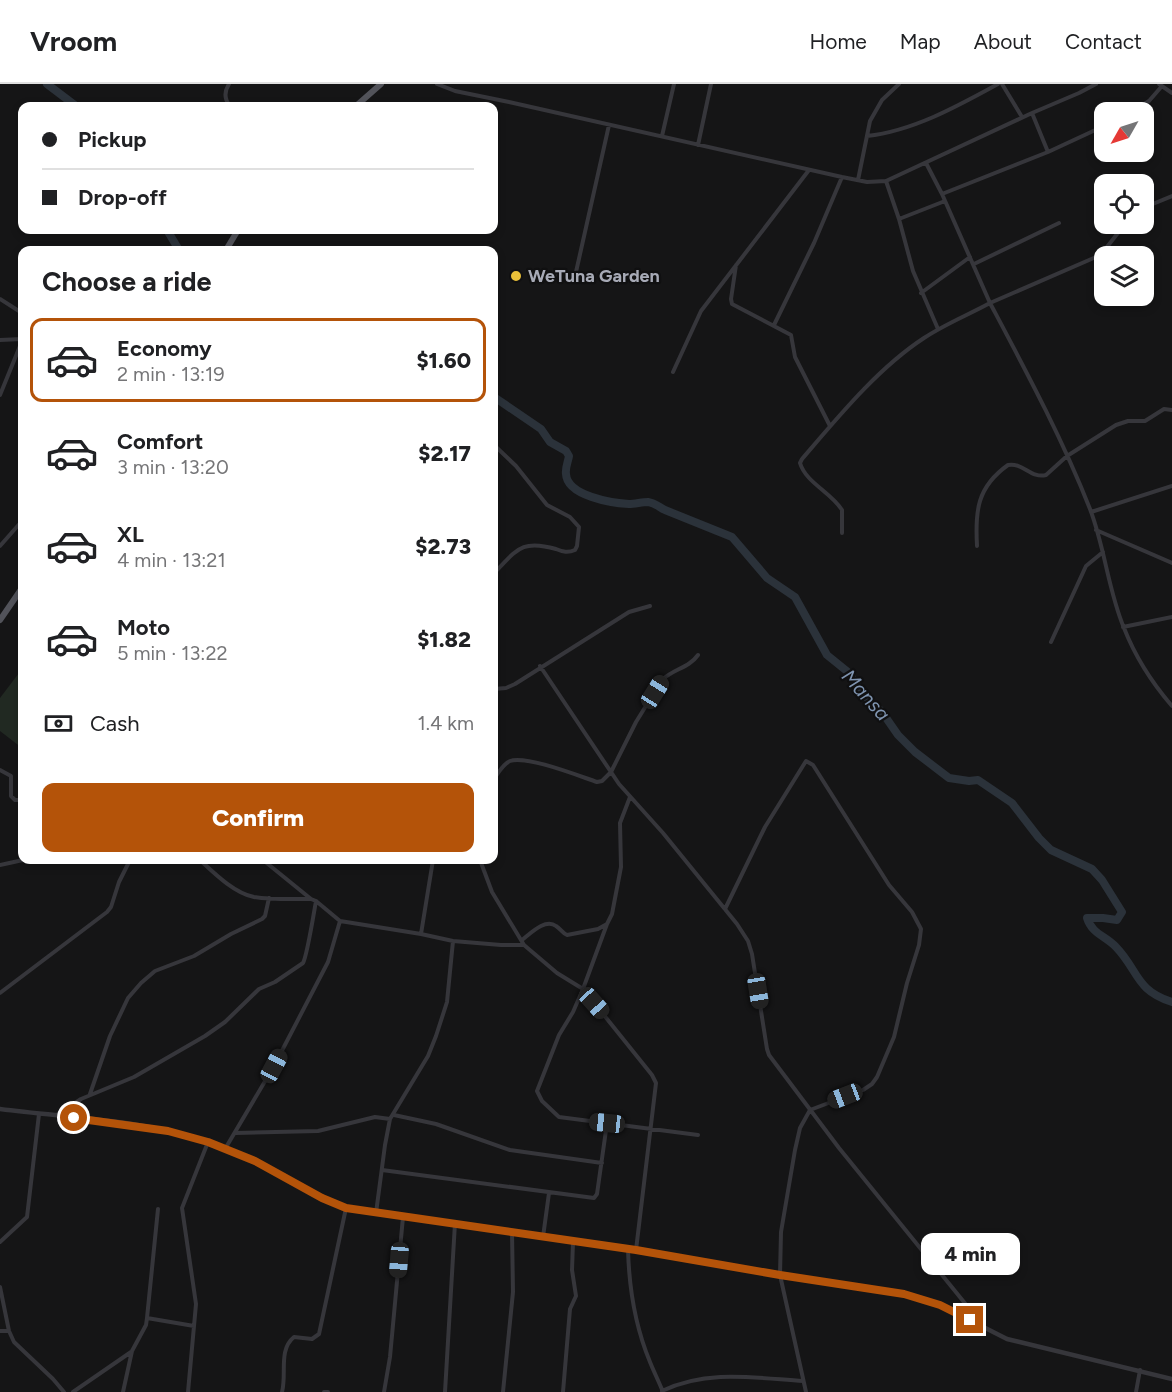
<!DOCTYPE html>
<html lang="en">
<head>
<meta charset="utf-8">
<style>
  body { margin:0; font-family:Figtree,sans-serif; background:#f6f6f6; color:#202124; height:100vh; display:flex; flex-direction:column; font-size:22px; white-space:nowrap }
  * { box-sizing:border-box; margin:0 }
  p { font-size:20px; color:#757577 }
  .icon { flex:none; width:33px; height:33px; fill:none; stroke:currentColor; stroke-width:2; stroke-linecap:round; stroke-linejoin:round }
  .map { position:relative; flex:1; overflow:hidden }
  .side { position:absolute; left:18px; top:162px; width:480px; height:618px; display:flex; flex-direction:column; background:#fff; border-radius:12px; box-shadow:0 3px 9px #0003 }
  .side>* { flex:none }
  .guide { position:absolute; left:18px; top:18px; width:480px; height:132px; border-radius:12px; box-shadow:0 3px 9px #0003; display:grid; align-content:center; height:132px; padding:0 24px; background:#fff }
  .needle { width:39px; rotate:231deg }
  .buttons { position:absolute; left:1094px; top:18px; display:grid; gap:12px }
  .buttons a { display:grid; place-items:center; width:60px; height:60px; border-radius:12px; background:#fff; box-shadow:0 3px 9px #0003; font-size:30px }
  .end { position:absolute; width:27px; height:27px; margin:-14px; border:8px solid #b45309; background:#fff; box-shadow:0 0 0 3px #fff }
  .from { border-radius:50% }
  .bubble { position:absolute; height:42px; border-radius:12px; background:#fff; box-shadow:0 3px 9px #0003; font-size:20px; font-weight:800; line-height:42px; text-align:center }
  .car { position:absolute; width:18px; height:36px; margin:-18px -9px; border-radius:8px; box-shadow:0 0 4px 2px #0007; background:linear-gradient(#222 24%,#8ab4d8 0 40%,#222 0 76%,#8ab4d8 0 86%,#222 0) }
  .guide b { display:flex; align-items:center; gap:21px; height:57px; font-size:22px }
  .guide b+b { border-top:2px solid #e0e0e0 }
  .guide i { width:15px; height:15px; background:#202124 }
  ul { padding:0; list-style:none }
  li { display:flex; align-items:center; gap:18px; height:84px; margin:0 12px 9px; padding:0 12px; border:3px solid transparent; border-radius:12px }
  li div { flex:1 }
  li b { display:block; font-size:22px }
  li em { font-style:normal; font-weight:800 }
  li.on { border-color:#b45309 }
  li>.icon { width:54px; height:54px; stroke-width:1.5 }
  h2 { padding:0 24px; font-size:27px; line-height:72px }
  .pay { display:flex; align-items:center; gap:15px; height:66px; padding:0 24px; font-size:22px }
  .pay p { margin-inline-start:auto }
  .cta { display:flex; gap:12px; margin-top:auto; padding:12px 24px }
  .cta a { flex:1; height:69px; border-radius:12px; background:#b45309; color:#fff; font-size:24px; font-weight:800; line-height:69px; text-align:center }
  header { display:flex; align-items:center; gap:36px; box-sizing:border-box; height:84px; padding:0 30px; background:#fff; border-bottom:2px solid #e0e0e0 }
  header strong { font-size:28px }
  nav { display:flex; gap:33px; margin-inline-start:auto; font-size:21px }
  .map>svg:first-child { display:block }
  .green { fill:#212922 }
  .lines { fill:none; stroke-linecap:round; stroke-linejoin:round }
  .river { stroke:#2b323a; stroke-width:8 }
  .minor { stroke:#36363b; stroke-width:4 }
  .tertiary { stroke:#36363b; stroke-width:4.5 }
  .primary { stroke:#52535a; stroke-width:6 }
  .route { stroke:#b45309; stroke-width:8 }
  .poi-dot { fill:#eac039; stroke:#101011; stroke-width:2 }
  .labels { text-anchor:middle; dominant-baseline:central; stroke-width:4.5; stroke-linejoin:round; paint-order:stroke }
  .poi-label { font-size:18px; font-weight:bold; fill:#a7aab6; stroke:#101011; text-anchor:start }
  .water-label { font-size:20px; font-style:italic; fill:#7f94b0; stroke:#101011 }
</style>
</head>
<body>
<header>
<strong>Vroom</strong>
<nav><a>Home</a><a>Map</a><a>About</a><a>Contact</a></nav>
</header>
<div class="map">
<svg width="1172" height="1308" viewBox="0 0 1172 1308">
  <rect width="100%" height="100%" fill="#151516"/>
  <path class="green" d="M 22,585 L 22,664 L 0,647 L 0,614 Z"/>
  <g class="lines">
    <path class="river" d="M 47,0 L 76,22
      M 167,146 L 179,166
      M 494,313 L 541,345 L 550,358 L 566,367 L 569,372 C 568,378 565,384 566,390 C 567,412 612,419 629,420 C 635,420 642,418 648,418 C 655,419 659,423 665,426 L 732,453 L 767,494 L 795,513 L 827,571 L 848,588 L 863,610 L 882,628 L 898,651 L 915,668 L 949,694 L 969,697 L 978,696 L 1012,719 L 1039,754 L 1051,766 L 1092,785 L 1102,796 L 1122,828 L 1117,836 L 1103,834 L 1087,834 C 1092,850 1106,852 1116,863 C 1139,887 1135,906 1172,918"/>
    <path class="minor" d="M 229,0 C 224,8 224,15 230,22
      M 437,0 L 455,7 L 509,18 L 842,93 L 867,98 L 886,97 L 1032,29 L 1079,9 L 1096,0
      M 1002,0 L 1022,33
      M 1159,0 L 1172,9
      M 1132,28 L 1149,17 L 1162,2
      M 1032,29 L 1048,68
      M 662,52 L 674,0
      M 867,52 C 913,47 958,22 998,0
      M 698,61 L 711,0
      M 926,79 L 942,110 L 990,219 L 1096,173 L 1103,168 L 1125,140
      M 858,96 L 870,37 L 882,16 L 899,0
      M 886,97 L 899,135 L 913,187 L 938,245
      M 942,110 L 1048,68 L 1104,42
      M 1143,124 L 1172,112
      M 899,135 L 945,117
      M 974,180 L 1059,139
      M 736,181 L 731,215 L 732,220 L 791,251 L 795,273 L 830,342
      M 548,189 L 571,193 L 576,188 L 609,41
      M 921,209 L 970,173
      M 0,215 L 22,229
      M 774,241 L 814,159 L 842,93
      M 0,256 L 22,255
      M 673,288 L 701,227 L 809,86
      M 0,311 L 22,257
      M 494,361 L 516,382 L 547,421 L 570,433 L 579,443 L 577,462 L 575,466 C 568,469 563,468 556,465 C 521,455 517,466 494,489
      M 1091,428 L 1172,402
      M 1096,446 L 1172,479
      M 842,449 L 842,426 C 831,408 806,399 800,379 L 802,375 C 838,333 878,284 924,254 C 945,240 968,231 990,219 C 1026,287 1062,354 1090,425 C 1105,464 1108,506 1124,544 C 1135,572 1153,600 1172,622
      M 0,462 L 22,437
      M 977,462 C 975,427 977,403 1008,381 C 1023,378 1031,395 1046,391 L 1067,372 L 1116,341 L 1128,337 L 1145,337 L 1164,325 L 1172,326
      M 1123,543 L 1172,533
      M 1051,558 L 1086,482 L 1103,468
      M 540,582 L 619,700 L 663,749 L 737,840 L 748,857 L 752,870 L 767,965 L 769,971 L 839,1064 L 985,1244
      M 494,605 L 506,604 L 515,600 L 629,528 L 650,522
      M 0,686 L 11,692 L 11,712 L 15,716 L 22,716
      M 494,695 C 498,689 503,680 510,677 C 526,671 579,692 597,698 L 602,697 L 611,688 L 636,638 L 662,596 C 673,585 689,584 698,571
      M 200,776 C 214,789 234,809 254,813 C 272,816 293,815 311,815 L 316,817 L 340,837 L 421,850 L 453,857 L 501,861 L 524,861
      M 263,776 L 311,815
      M 480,776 L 492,808 L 524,861 L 557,889 L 583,905 L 652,991 L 656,999 L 636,1166
      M 0,781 L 23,776
      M 725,825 L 765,743 L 806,677 L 813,681 L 889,801 L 912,828 L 921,845 L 919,861 L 907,899 L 894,953 L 877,993 L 872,1000 L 863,1006 L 810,1026 L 800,1044 L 795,1066 L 781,1148 L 780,1191 L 806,1308
      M 607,840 L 583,905 L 573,928 L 559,951 L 537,1007 L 542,1017 L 559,1033 L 698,1051
      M 421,850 L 433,776
      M 522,856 C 530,850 545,834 556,842 C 561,845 562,849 567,851 L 598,845 L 607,840 L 612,830 L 621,783 L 620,739 L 630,713
      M 0,909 L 107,828 L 111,823 L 119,798 L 130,776
      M 90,1010 L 110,952 L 128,914 L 141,899 L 155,887 L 194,872 L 231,850 L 262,835 L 265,832 L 269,814
      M 57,1031 L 81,1015 L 134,993 L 205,952 L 225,938 L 259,905 L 275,898 L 303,879 C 307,872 314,828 316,817
      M 394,1031 L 436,1040 L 510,1066 L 602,1079
      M 235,1049 L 318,1047 L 375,1033 L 390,1035
      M 225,1065 L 274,982 L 328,878 L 340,837
      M 382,1086 L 594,1114 L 597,1110 L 607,1039
      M 376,1129 L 385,1061 L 390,1035 L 428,972 L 436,952 L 447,918 L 453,857
      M 543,1153 L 549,1109
      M 0,1158 L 27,1133 L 39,1030
      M 628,1165 C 629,1204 635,1242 650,1278 C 654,1288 659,1298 663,1308
      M 0,1203 L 9,1247 L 14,1258 L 53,1295 L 64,1308
      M 147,1234 L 158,1125
      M 0,1247 L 9,1247
      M 662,1307 C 707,1285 756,1294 803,1297
      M 73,1308 L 131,1268
      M 123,1308 L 132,1267 L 146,1241 L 147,1234 L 194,1242
      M 188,1308 L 196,1220 L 182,1124 L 208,1058
      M 282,1308 C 287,1290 278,1266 294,1253 L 312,1255 L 319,1250 L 346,1124
      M 324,1308 L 328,1308
      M 384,1308 L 390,1273 L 403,1133
      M 445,1308 L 455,1139
      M 503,1308 L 513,1208 L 512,1148
      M 563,1308 L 570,1225 L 576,1212 L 572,1186 L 573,1158
      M 1136,1308 L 1140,1286"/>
    <path class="tertiary" d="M 0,1025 C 68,1034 139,1035 205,1057 C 255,1073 297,1105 346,1124 L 636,1166 L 780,1191 L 904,1210 L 940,1221 L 1007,1255 L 1172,1295"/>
    <path class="primary" d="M 356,22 L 381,0
      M 226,166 L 238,146
      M 0,536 L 22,504"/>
  </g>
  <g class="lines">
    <path class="route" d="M 74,1034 L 168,1047 L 208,1058 L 255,1077 L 322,1114 L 346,1124 L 636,1166 L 780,1191 L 904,1210 L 940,1221 L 970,1236"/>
  </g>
  <circle class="poi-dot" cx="516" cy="192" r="6"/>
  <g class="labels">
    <g class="poi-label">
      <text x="528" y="192">WeTuna Garden</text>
    </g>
    <g class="water-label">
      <text transform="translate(866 611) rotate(48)">Mansa</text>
    </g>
  </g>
</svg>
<div class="buttons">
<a><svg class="needle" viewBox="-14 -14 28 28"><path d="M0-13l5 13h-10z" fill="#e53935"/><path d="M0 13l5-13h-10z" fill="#757577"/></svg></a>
<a><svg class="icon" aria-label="locate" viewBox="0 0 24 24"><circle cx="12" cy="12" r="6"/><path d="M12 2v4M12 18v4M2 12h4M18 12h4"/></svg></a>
<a><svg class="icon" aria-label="layers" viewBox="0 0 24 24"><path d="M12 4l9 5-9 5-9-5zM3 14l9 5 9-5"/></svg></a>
</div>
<i class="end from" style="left:74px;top:1034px"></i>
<i class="end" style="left:970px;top:1236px"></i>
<div class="bubble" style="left:921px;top:1149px;width:99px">4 min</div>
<i class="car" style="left:655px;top:608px;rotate:32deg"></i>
<i class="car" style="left:758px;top:907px;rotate:171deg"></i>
<i class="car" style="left:594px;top:919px;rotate:138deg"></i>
<i class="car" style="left:274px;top:982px;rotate:28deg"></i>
<i class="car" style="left:845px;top:1012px;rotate:249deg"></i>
<i class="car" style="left:607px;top:1039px;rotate:276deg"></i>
<i class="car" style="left:399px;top:1176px;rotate:185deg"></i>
<div class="guide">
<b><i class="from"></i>Pickup</b>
<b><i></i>Drop-off</b>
</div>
<section class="side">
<h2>Choose a ride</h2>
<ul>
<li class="on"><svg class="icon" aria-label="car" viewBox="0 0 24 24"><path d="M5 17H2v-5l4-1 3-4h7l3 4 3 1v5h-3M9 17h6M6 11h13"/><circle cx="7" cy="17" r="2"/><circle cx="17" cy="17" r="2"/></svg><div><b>Economy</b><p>2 min · 13:19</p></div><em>$1.60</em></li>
<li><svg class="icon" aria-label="car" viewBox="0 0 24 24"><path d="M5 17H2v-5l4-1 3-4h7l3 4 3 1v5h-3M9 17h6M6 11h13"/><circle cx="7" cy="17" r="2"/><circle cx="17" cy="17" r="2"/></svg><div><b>Comfort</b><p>3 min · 13:20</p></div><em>$2.17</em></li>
<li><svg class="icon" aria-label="car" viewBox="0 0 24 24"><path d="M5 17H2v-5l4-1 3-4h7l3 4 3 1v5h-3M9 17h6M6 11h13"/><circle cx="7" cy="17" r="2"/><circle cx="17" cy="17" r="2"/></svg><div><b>XL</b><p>4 min · 13:21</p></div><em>$2.73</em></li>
<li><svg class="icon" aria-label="car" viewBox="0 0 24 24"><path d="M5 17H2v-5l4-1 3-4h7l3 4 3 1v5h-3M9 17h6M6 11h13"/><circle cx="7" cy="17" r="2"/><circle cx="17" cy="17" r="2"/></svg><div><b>Moto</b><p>5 min · 13:22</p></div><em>$1.82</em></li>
</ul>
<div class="pay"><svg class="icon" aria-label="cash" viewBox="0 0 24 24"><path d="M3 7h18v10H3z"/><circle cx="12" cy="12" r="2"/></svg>Cash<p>1.4 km</p></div>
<div class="cta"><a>Confirm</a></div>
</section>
</div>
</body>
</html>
